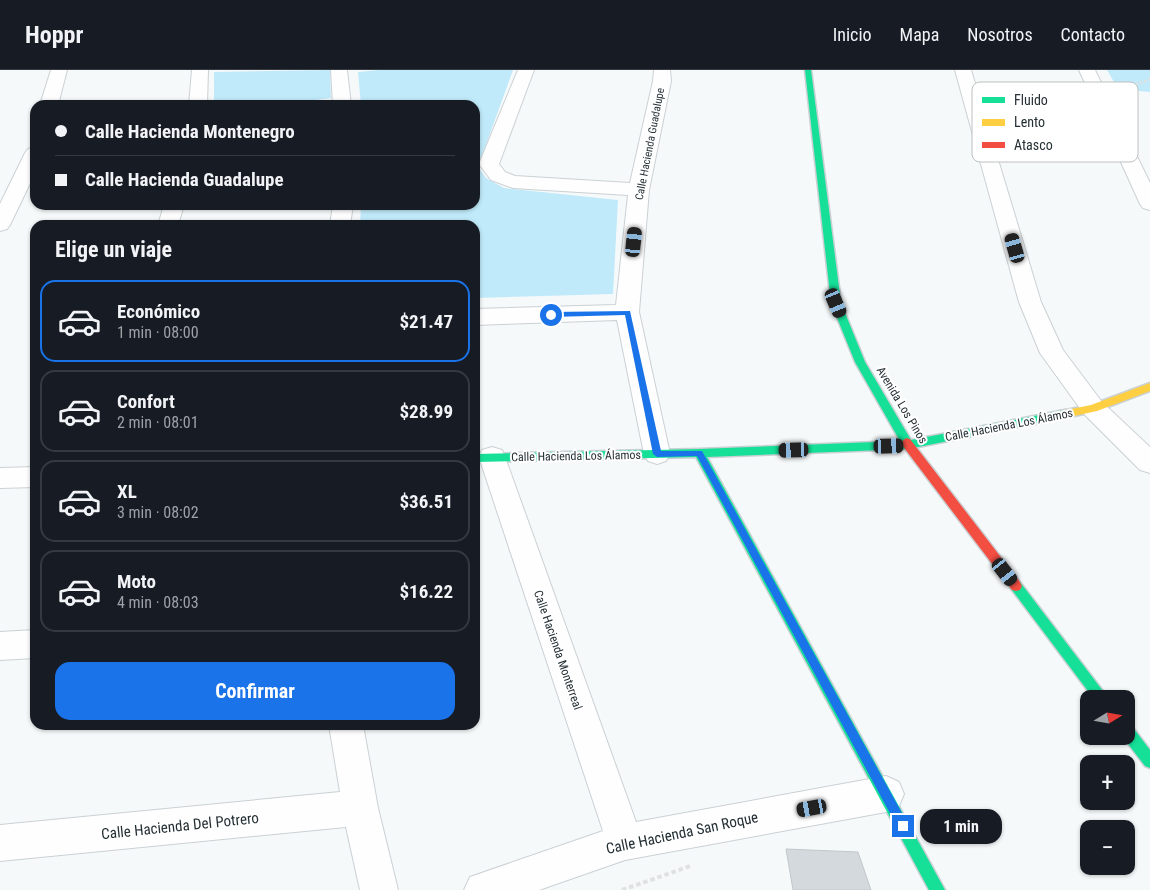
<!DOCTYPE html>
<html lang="es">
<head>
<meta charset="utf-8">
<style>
  body { margin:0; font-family:"Roboto Condensed",sans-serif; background:#20242c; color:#f1f3f6; height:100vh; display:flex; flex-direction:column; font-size:19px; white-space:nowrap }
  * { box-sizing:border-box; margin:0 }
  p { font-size:16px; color:#9ea1a6 }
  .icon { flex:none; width:28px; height:28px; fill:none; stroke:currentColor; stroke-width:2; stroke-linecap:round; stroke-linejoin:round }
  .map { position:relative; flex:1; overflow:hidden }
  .panel { position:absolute; left:30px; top:150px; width:450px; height:510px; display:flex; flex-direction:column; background:#171b24; border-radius:15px; box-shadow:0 1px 4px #0004 }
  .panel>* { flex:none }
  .banner { position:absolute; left:30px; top:30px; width:450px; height:110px; border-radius:15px; box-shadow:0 1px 4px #0004; display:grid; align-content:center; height:110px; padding:0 25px; background:#171b24 }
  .needle { width:32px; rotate:79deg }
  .buttons { position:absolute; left:1080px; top:620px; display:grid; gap:10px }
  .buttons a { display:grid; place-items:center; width:55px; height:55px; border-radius:10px; background:#171b24; box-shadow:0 1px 4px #0004; font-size:25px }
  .end { position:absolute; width:22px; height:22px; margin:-11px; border:6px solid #1a73e8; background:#fff; box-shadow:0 0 0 2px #fff }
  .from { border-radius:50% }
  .bubble { position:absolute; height:35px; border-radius:15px; background:#171b24; box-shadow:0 1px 4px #0004; font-size:16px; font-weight:700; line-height:35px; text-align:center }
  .car { position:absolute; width:15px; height:30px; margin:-15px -8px; border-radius:6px; box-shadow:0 0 4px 1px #0007; background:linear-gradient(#222 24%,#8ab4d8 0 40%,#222 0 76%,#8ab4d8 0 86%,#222 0) }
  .banner b { display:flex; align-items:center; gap:18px; height:48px; font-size:19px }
  .banner b+b { border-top:1px solid #363941 }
  .banner i { width:12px; height:12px; background:#f1f3f6 }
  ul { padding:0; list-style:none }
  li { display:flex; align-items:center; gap:15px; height:82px; margin:0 10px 8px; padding:0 15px; border:2px solid #363941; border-radius:15px }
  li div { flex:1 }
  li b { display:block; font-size:19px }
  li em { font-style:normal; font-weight:700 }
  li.current { border-color:#1a73e8 }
  li>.icon { width:45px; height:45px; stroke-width:1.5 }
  h2 { padding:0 25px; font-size:22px; line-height:60px }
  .action { display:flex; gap:10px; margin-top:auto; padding:10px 25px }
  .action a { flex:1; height:58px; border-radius:15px; background:#1a73e8; color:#fff; font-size:20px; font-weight:700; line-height:58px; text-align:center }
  header { display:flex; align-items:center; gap:30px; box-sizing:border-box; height:70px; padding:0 25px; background:#171b24; border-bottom:1px solid #363941 }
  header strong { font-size:24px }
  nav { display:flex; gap:28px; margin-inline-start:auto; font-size:18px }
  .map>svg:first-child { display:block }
  .green { fill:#c0eafa }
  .building { fill:#d3d9dc; stroke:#c1c8cb }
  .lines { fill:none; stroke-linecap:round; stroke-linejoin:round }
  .street-casing { stroke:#cad1d4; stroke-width:2 }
  .fast-casing { stroke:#cad1d4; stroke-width:3 }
  .slow-casing { stroke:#cad1d4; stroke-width:3 }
  .jam-casing { stroke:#cad1d4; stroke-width:3 }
  .path-far1 { stroke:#e0e1e2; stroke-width:2.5; stroke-dasharray:2.5 2; stroke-linecap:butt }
  .path { stroke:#e0e1e2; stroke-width:4; stroke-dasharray:4.5 3; stroke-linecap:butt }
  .street { fill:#fefefe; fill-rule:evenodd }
  .fast { fill:#16e098; fill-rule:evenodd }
  .slow { fill:#ffcf43; fill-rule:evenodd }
  .jam { fill:#f24e42; fill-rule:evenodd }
  .route { fill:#1a73e8 }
  .labels { text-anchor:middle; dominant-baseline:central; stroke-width:4; stroke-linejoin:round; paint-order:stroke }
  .far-street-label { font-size:11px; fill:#242f33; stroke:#fff }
  .street-label { font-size:12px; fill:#242f33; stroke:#fff }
  .near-street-label { font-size:15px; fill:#242f33; stroke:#fff }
  .key { fill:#fff; stroke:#bdc1c2; stroke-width:1 }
  .key-label { font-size:14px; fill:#242f33 }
</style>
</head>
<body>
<header>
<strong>Hoppr</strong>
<nav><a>Inicio</a><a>Mapa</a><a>Nosotros</a><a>Contacto</a></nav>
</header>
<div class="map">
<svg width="1150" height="820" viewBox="0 0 1150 820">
  <rect width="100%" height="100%" fill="#f6f9fa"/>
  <path class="green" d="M 330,0 L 331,28 L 276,35 L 214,35 L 214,2 Z
    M 379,0 L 513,0 L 478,97 L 486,108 L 504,118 L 618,130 L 613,224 L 475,228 L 475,155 L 360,155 L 361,135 L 475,135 L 475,35 L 361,35 L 358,2 Z
    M 1107,0 L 1150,0 L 1150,22 L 1118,19 Z"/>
  <path class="building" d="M 786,779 L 858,782 L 871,820 L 793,820 Z"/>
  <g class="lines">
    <g class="street-casing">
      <path id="street" d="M 51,0 L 67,0 L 58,35 L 40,35 Z
        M 192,0 L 208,0 L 207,35 L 189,35 Z
        M 331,0 L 347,0 L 351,35 L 333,35 Z
        M 518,0 L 534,0 L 499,94 L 505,102 L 515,106 L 630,113 L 653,11 L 654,0 L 670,0 L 671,11 L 649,120 L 639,242 L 670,384 L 666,391 L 657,394 L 648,391 L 644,384 L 617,250 L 475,255 L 475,239 L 616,235 L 628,125 L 513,118 L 491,110 L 479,94 Z
        M 955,0 L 971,0 L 1041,232 L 1063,280 L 1102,332 L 1150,377 L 1150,403 L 1140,400 L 1084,344 L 1040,283 L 1019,232 Z
        M 1079,0 L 1095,0 L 1150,113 L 1150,140 L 1143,138 L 1140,134 Z
        M 35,77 L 35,103 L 10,155 L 7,159 L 0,161 L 0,134 L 25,83 L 28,79 Z
        M 164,135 L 184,135 L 178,155 L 158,155 Z
        M 333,135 L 353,135 L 350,155 L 330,155 Z
        M 492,377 L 502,380 L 505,387 L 636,752 L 886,706 L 899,712 L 904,724 L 899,736 L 886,742 L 625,790 L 539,820 L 464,820 L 470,807 L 603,761 L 479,387 L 482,380 Z
        M 35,397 L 35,417 L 0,418 L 0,398 Z
        M 35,560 L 35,588 L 0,590 L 0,562 Z
        M 329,655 L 363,655 L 378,738 L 398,820 L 360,820 L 346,757 L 0,791 L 0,755 L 340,722 Z"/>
    </g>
    <g class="fast-casing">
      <path id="fast" d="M 805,0 L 811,0 L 841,233 L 865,292 L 911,370 L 1065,340 L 1070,344 L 1065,348 L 908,379 L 707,387 L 945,820 L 929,820 L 696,387 L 475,392 L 475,384 L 699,379 L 900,371 L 855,292 L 831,233 Z
        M 1016,511 L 1020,512 L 1109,629 L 1094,629 L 1012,520 L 1010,516 L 1012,512 Z
        M 1126,654 L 1131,655 L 1150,680 L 1150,698 L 1145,696 L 1122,666 L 1126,666 Z"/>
    </g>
    <g class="slow-casing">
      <path id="slow" d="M 1150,313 L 1150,321 L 1097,341 L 1065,348 L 1060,344 L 1061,341 L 1091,335 Z"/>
    </g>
    <g class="jam-casing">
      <path id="jam" d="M 906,368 L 910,369 L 1020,512 L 1022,516 L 1020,520 L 1016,521 L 1012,520 L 902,375 L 901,372 Z"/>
    </g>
    <path class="path-far1" d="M 1123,20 L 1150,9"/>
    <path class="path" d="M 622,820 L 690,796"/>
    <use href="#street" class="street"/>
    <use href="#fast" class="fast"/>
    <use href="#slow" class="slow"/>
    <use href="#jam" class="jam"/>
  </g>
  <path class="route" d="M 630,241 L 661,381 L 702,381 L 907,752 L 908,756 L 907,760 L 903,761 L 899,760 L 697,386 L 657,387 L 653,384 L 625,245 L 551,247 L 548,245 L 551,242 Z"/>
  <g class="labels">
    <g class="far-street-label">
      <text transform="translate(650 74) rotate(-79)">Calle Hacienda Guadalupe</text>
    </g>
    <g class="street-label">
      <text transform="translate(902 335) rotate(59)">Avenida Los Pinos</text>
      <text transform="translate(1009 355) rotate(-11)">Calle Hacienda Los Álamos</text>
      <text transform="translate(576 386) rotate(-1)">Calle Hacienda Los Álamos</text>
      <text transform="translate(558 580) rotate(71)">Calle Hacienda Monterreal</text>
    </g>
    <g class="near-street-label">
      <text transform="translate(180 756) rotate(-6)">Calle Hacienda Del Potrero</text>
      <text transform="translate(682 763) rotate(-12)">Calle Hacienda San Roque</text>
    </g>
  </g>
  <rect x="972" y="12" width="166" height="80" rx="8" class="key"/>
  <rect x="982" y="27" width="23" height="6" fill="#16e098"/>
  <rect x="982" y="49" width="23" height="7" fill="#ffcf43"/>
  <rect x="982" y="72" width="23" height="6" fill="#f24e42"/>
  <g class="key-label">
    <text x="1014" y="35">Fluido</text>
    <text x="1014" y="57">Lento</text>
    <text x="1014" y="80">Atasco</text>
  </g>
</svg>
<div class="buttons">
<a><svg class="needle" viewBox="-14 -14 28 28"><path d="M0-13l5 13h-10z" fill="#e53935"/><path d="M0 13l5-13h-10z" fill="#9ea1a6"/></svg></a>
<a>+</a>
<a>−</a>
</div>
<i class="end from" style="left:551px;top:245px"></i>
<i class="end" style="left:903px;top:756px"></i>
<div class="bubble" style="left:920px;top:739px;width:82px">1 min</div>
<i class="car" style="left:634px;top:172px;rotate:6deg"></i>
<i class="car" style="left:1015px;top:178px;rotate:344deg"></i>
<i class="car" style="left:836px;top:233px;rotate:157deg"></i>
<i class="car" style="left:889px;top:376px;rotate:88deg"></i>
<i class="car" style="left:794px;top:380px;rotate:268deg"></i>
<i class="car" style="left:1005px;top:502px;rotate:142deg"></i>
<i class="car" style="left:812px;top:738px;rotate:260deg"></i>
<div class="banner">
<b><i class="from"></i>Calle Hacienda Montenegro</b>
<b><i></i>Calle Hacienda Guadalupe</b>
</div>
<section class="panel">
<h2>Elige un viaje</h2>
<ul>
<li class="current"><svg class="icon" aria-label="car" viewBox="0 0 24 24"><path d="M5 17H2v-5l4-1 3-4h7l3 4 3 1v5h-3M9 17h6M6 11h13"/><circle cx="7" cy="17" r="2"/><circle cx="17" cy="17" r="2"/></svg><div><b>Económico</b><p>1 min · 08:00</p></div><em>$21.47</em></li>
<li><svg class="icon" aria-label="car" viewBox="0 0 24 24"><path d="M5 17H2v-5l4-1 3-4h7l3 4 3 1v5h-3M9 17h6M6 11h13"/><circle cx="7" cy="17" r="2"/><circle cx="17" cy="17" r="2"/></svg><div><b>Confort</b><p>2 min · 08:01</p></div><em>$28.99</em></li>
<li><svg class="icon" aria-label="car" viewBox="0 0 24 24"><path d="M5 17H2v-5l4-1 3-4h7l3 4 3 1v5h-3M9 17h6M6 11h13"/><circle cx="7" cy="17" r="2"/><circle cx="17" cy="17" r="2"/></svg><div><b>XL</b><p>3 min · 08:02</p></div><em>$36.51</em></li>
<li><svg class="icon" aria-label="car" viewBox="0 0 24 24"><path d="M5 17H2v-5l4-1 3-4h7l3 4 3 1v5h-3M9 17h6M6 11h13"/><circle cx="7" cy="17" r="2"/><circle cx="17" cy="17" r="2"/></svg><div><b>Moto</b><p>4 min · 08:03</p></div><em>$16.22</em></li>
</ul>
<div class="action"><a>Confirmar</a></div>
</section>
</div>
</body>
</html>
